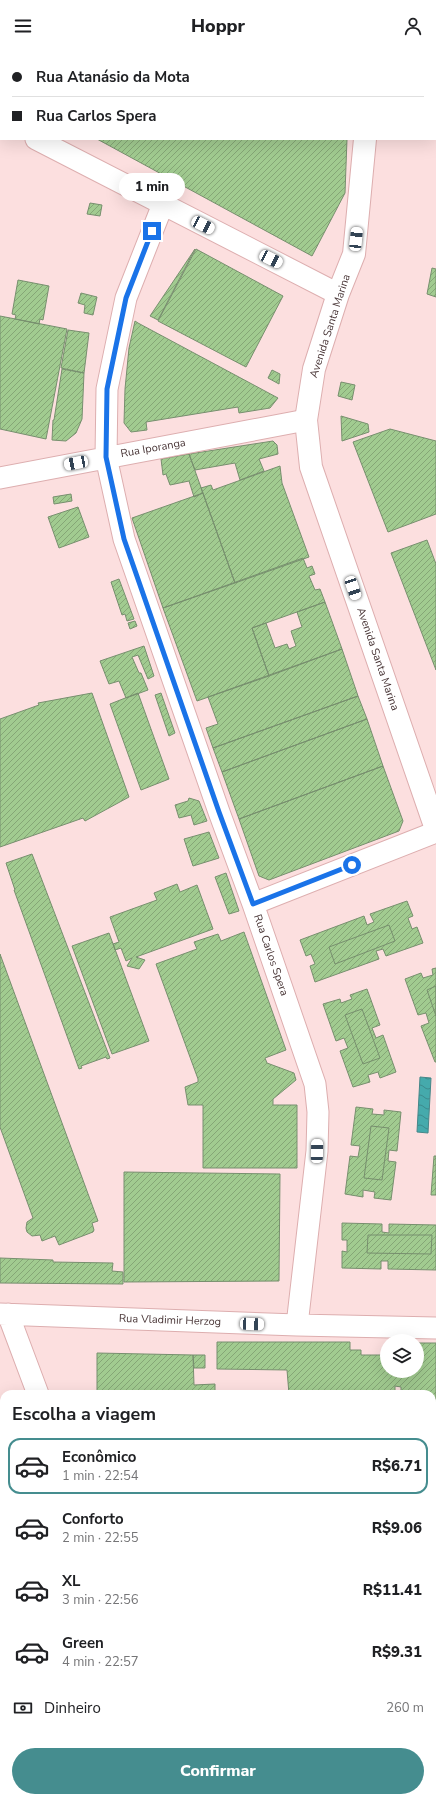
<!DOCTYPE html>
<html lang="pt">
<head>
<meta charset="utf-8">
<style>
  body { margin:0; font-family:"Nunito Sans",sans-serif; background:#f2f2f2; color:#202124; height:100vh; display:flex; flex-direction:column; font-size:15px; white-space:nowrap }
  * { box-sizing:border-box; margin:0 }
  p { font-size:13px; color:#757577 }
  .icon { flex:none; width:22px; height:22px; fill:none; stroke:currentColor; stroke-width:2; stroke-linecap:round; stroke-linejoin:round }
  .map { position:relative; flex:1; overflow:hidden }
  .panel { position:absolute; left:0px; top:1338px; width:436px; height:412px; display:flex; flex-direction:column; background:#fff; border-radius:12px 12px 0 0; box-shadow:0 4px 16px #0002 }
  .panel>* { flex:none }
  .banner { position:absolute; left:0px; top:0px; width:436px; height:88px; box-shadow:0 4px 16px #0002; display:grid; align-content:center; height:88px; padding:0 12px; background:#fff }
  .tools { position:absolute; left:380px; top:1282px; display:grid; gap:8px }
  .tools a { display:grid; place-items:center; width:44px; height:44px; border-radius:50%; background:#fff; box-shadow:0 4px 16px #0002; font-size:20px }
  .end { position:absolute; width:18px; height:18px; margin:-9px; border:5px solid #1a73e8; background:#fff; box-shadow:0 0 0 2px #fff }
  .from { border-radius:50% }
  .bubble { position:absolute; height:28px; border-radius:14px; background:#fff; box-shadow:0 4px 16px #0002; font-size:13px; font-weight:800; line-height:28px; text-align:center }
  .car { position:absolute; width:12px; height:24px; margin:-12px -6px; border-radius:5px; box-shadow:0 0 3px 1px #0007; background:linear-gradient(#fff 24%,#345 0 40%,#fff 0 76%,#345 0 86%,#fff 0) }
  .banner b { display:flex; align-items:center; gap:14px; height:38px; font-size:15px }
  .banner b+b { border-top:1px solid #e0e0e0 }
  .banner i { width:10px; height:10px; background:#202124 }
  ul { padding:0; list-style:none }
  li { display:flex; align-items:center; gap:12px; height:56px; margin:0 8px 6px; padding:0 4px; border:2px solid transparent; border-radius:12px }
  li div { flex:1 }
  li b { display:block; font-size:15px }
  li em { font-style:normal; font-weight:800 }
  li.current { border-color:#458d8f }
  li>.icon { width:36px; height:36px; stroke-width:1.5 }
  h2 { padding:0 12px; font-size:18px; line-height:48px }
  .pay { display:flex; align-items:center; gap:10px; height:44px; padding:0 12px; font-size:15px }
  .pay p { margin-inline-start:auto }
  .cta { display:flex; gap:8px; margin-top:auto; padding:8px 12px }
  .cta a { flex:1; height:46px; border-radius:24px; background:#458d8f; color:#fff; font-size:16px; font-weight:800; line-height:46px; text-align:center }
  header { display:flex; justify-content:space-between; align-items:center; height:52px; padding:0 12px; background:#fff; font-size:18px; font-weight:800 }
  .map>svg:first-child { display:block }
  .water { fill:url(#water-waves); stroke:#468789 }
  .building { fill:url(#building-hatch); stroke:#778f6e }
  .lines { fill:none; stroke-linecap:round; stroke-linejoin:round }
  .minor-casing { stroke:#ddaeaf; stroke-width:23 }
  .tertiary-casing { stroke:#ddaeaf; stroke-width:24 }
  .trunk-casing { stroke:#ba8082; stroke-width:24 }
  .minor { stroke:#fff; stroke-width:21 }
  .tertiary { stroke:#fff; stroke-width:22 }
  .trunk { stroke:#fababc; stroke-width:22 }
  .route { stroke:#1a73e8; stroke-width:5 }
  .labels { text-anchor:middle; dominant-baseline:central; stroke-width:4; stroke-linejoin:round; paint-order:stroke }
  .street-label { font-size:11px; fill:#483536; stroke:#fff }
</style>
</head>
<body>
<header><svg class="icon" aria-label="menu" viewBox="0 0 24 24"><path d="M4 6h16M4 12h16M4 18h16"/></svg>Hoppr<svg class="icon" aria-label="person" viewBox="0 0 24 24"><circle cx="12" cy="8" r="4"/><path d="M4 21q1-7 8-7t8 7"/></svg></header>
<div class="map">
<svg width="436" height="1750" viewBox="0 0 436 1750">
  <defs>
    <pattern id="water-waves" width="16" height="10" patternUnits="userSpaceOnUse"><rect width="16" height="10" fill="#45aaac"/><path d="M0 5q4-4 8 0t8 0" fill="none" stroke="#3c8b8d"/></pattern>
    <pattern id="building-hatch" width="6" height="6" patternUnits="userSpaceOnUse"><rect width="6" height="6" fill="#a1cb90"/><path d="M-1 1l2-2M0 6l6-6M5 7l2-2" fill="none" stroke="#85a676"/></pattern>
  </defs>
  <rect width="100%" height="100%" fill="#fcdfdf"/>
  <path class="water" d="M 420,1025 L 431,1026 L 428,1081 L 417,1080 Z"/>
  <path class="building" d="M 0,0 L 222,0 L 1,1 L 1,24 Z
    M 310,0 L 331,0 L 312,1 Z
    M 97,87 L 347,87 L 345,141 L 312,204 Z
    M 90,151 L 102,153 L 100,164 L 87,162 Z
    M 195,197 L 158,268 L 150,264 Z
    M 196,197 L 283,244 L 246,315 L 158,269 Z
    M 432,216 L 436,217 L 436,245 L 427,242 Z
    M 18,228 L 49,234 L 43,268 L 40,267 L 39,272 L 15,267 L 16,263 L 12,262 Z
    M 81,241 L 97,245 L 93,263 L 84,261 L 85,253 L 78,251 Z
    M 0,264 L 67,277 L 46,387 L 0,377 Z
    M 135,269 L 138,271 L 278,346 L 270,356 L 239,361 L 238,355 L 146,370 L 147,378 L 131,380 L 124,371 L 125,337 L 129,296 Z
    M 68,278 L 89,281 L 84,321 L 61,316 Z
    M 62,317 L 84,321 L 82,367 L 76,381 L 66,389 L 52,388 L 53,368 L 54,368 Z
    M 272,318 L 280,322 L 279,332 L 268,326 Z
    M 341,330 L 355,333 L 352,348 L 338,344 Z
    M 341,364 L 368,372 L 369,380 L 342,389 Z
    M 390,377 L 436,389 L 436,462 L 388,480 L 353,390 Z
    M 273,389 L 277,393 L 278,402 L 259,407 L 264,419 L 240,428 L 235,411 L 195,418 L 189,402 Z
    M 189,402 L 203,441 L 194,445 L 189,429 L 170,433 L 166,422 L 163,423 L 161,407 Z
    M 280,414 L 282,431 L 309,505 L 235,531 L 201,436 L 211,433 L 213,438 Z
    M 203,441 L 235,531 L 163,556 L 132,466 Z
    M 71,442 L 72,449 L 54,452 L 53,445 Z
    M 78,455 L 89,485 L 59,496 L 48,465 Z
    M 427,488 L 436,512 L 436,618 L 391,501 Z
    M 303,506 L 307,516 L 312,514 L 315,522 L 309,524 L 315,538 L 320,537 L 325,550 L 252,576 L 269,624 L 197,649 L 163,556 Z
    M 119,527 L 134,567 L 127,569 L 125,562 L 122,563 L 111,530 Z
    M 325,550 L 342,597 L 269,624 L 252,576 L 266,571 L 275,596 L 287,592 L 289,597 L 296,594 L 291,579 L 302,575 L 297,560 Z
    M 135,569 L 137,574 L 130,577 L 128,571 Z
    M 144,594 L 154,624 L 148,627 L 138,603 L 132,605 L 139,621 L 141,621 L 148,638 L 126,646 L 119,629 L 109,632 L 100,609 Z
    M 342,597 L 358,644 L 213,696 L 206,676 L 218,672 L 208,645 Z
    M 92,641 L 129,745 L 85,769 L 83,766 L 0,795 L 0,667 L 39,653 L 38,651 Z
    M 138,641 L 169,727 L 141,738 L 110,652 Z
    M 161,641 L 175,681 L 169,684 L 155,643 Z
    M 358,644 L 367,667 L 222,720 L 213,696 Z
    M 367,667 L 383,714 L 239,767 L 222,720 Z
    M 383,714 L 403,769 L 399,779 L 269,828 L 259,824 L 239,767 Z
    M 189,746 L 199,749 L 207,769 L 194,773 L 191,763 L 179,766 L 175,753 L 188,749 Z
    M 209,780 L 219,806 L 193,814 L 184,787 Z
    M 32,802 L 110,1006 L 107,1007 L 106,1005 L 81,1014 L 82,1016 L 79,1017 L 14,838 L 15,838 L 6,811 Z
    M 226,821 L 239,859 L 229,862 L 215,825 Z
    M 177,832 L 180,840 L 197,833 L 213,877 L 136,905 L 145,908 L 139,917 L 127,914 L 132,906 L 126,909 L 121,896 L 115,898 L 113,892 L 119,890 L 110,865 L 157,848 L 154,841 Z
    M 407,849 L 413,864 L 408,866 L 412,877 L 417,875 L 423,891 L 386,904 L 383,897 L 376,899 L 379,907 L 315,930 L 310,914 L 315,912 L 311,902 L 306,904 L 300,888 L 364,864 L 367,873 L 374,870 L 370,862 Z
    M 389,873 L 395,889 L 335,912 L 329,895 Z
    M 244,880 L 286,998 L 265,1006 L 267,1011 L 294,1021 L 296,1028 L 273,1047 L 273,1053 L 297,1053 L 297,1116 L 203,1116 L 203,1053 L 188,1053 L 185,1035 L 198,1030 L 198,1027 L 156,912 L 197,897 L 194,890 L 218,882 L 221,889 Z
    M 109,881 L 149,989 L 112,1002 L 72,894 Z
    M 0,902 L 98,1169 L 92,1171 L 94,1178 L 93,1180 L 59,1193 L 55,1184 L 42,1189 L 40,1183 L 32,1184 L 27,1180 L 26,1176 L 27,1170 L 33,1166 L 0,1075 Z
    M 436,916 L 436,1010 L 435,1010 L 421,974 L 429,971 L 426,961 L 418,963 L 405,927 L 421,921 L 423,926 L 433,923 L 432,917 Z
    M 436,934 L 436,964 L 427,938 Z
    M 367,937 L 380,973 L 372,976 L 376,986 L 383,983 L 396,1020 L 380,1026 L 378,1020 L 368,1023 L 370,1030 L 353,1035 L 340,999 L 348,996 L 344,986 L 336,989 L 323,952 L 340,947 L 341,951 L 352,947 L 350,943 Z
    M 362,957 L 380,1006 L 363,1012 L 345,963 Z
    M 356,1055 L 373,1057 L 372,1062 L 384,1063 L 384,1058 L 401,1060 L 397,1099 L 389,1098 L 388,1109 L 396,1110 L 391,1148 L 374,1146 L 375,1140 L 363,1138 L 363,1145 L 345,1142 L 350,1104 L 358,1105 L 360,1094 L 351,1093 Z
    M 371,1074 L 389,1076 L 382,1128 L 364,1126 Z
    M 434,1104 L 436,1104 L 436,1143 L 431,1143 Z
    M 124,1120 L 280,1122 L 279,1229 L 124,1230 Z
    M 342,1171 L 382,1172 L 382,1180 L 389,1181 L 389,1172 L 436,1173 L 436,1218 L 388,1217 L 388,1209 L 381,1209 L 381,1217 L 342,1216 L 342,1199 L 347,1200 L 347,1188 L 342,1188 Z
    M 368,1183 L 432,1183 L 431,1202 L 367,1201 Z
    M 0,1206 L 53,1208 L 53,1210 L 113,1211 L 112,1219 L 123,1220 L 123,1232 L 0,1231 Z
    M 217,1290 L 350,1290 L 350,1298 L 361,1298 L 361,1303 L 387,1303 L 387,1319 L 417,1319 L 417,1291 L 436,1291 L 436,1428 L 432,1428 L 432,1342 L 401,1342 L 401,1335 L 395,1334 L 395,1342 L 289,1342 L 287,1318 L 217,1317 Z
    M 97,1301 L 193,1303 L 194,1333 L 215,1332 L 215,1342 L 97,1342 Z
    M 193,1303 L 205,1303 L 205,1316 L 194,1316 Z
    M 432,1485 L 436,1485 L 436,1545 L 432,1545 Z
    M 4,1528 L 4,1601 L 0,1603 L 0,1530 Z
    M 432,1545 L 436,1545 L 436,1562 L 432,1562 Z
    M 432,1562 L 436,1562 L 436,1578 L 432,1578 Z
    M 432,1578 L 436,1578 L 436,1642 L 432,1642 Z
    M 4,1601 L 4,1739 L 0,1730 L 0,1603 Z
    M 432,1642 L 436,1642 L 436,1691 L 434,1691 L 432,1685 Z
    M 436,1697 L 436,1750 L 307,1750 L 316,1746 L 432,1746 L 432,1698 Z
    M 7,1746 L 93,1746 L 84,1750 L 9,1750 Z
    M 150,1746 L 163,1746 L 165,1750 L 141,1750 Z
    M 166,1746 L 174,1746 L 175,1749 L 167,1750 Z
    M 268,1746 L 316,1746 L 307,1750 L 270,1750 Z"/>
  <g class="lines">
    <g class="minor-casing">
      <path id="minor" d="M 0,68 L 1,69
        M 36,87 L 338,242
        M 163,152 L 126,246 L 107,337 L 106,405 L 124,487 L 219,760 L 253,852 L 315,1032 L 318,1060 L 317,1099 L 297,1273
        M 0,426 L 306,368
        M 253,852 L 436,780
        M 0,1262 L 297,1273 L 436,1276
        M 8,1262 L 38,1342
        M 205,1746 L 207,1750"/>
    </g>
    <g class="tertiary-casing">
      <path id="tertiary" d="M 376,1 L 376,0
        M 365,87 L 354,202 L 338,242 L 314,317 L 306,368 L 311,415 L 436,777"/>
    </g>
    <g class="trunk-casing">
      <path id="trunk" d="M 433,0 L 436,1"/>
    </g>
    <use href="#minor" class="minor"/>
    <use href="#tertiary" class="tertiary"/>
    <use href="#trunk" class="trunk"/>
  </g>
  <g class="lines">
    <path class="route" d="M 152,179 L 126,246 L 107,337 L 106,405 L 124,487 L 219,760 L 253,852 L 352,813"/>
  </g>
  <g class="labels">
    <g class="street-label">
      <text transform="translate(330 274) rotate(-72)">Avenida Santa Marina</text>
      <text transform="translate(153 396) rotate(-10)">Rua Iporanga</text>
      <text transform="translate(378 607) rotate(71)">Avenida Santa Marina</text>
      <text transform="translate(271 903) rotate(71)">Rua Carlos Spera</text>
      <text transform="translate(170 1268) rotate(2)">Rua Vladimir Herzog</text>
    </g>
  </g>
</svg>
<div class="tools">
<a><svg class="icon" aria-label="layers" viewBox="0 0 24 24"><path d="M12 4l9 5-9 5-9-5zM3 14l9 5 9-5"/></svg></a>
</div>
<i class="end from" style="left:352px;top:813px"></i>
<i class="end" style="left:152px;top:179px"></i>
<div class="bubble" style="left:119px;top:121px;width:66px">1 min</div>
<i class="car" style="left:203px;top:173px;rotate:117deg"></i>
<i class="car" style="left:356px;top:187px;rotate:6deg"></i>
<i class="car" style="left:271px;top:207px;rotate:117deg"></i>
<i class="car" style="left:76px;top:411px;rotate:259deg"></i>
<i class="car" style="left:353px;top:536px;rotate:161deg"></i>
<i class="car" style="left:317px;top:1099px;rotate:1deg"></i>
<i class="car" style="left:252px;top:1272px;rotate:92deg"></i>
<div class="banner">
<b><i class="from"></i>Rua Atanásio da Mota</b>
<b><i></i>Rua Carlos Spera</b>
</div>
<section class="panel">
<h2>Escolha a viagem</h2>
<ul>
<li class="current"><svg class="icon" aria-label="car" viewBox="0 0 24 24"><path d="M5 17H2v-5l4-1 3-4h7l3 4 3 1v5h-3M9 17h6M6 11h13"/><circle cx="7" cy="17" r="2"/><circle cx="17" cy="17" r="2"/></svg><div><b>Econômico</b><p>1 min · 22:54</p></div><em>R$6.71</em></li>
<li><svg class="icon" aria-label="car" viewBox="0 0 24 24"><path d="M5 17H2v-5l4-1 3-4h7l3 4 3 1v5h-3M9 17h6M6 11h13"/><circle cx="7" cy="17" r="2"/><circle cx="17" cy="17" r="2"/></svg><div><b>Conforto</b><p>2 min · 22:55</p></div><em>R$9.06</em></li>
<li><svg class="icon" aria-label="car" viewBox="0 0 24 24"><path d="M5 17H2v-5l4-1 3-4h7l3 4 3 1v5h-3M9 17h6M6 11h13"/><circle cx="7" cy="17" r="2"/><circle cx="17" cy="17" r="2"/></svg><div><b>XL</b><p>3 min · 22:56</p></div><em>R$11.41</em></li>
<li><svg class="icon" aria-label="car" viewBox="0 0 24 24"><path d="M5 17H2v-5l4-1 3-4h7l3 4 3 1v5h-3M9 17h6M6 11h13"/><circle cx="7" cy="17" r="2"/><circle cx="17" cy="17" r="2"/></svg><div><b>Green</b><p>4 min · 22:57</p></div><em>R$9.31</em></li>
</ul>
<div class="pay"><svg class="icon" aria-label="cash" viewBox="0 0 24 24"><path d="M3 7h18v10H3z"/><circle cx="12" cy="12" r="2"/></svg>Dinheiro<p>260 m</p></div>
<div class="cta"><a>Confirmar</a></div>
</section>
</div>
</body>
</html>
